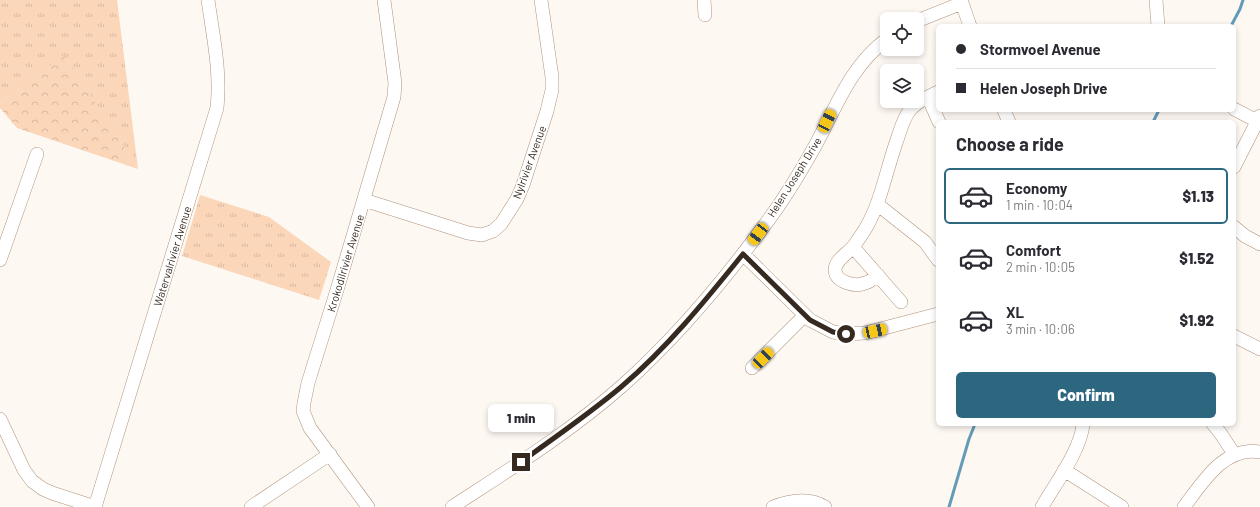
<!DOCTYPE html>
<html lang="en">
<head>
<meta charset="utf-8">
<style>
  body { margin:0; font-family:Barlow,sans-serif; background:#f2f2f3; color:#2b2b33; height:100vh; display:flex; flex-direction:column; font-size:15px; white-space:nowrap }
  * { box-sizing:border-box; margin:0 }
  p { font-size:13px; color:#7c7c81 }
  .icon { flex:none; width:22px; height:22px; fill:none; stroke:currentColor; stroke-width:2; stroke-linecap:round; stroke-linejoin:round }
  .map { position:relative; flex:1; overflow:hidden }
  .sheet { position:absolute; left:936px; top:120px; width:300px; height:306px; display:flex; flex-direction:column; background:#fff; border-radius:6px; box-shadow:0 2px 6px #0003 }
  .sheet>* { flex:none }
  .hud { position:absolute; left:936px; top:24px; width:300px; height:88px; border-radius:6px; box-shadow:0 2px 6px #0003; display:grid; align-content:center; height:88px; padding:0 20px; background:#fff }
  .controls { position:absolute; left:880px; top:12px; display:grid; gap:8px }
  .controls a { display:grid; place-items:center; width:44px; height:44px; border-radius:6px; background:#fff; box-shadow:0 2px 6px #0003; font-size:20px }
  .end { position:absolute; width:18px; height:18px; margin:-9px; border:5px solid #352920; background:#fff; box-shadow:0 0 0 2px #fff }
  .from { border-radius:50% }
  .bubble { position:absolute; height:28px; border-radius:6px; background:#fff; box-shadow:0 2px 6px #0003; font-size:13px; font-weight:800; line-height:28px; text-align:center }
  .car { position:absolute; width:12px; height:24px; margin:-12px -6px; border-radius:5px; box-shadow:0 0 3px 1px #0007; background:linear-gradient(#f5c518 24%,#345 0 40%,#f5c518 0 76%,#345 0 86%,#f5c518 0) }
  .hud b { display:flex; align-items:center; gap:14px; height:38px; font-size:15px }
  .hud b+b { border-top:1px solid #e1e1e2 }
  .hud i { width:10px; height:10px; background:#2b2b33 }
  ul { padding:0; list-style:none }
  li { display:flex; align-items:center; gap:12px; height:56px; margin:0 8px 6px; padding:0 12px; border:2px solid transparent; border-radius:6px }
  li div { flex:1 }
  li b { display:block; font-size:15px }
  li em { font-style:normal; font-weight:800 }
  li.selected { border-color:#2d667f }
  li>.icon { width:36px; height:36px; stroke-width:1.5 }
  h2 { padding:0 20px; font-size:18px; line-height:48px }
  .primary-button { display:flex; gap:8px; margin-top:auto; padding:8px 20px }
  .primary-button a { flex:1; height:46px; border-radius:6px; background:#2d667f; color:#fff; font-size:16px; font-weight:800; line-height:46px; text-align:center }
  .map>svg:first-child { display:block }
  .grass { fill:url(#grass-tufts) }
  .forest { fill:url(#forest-crowns) }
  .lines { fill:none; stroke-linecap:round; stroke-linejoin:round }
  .stream { stroke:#629cb7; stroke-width:3 }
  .minor-casing { stroke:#af927c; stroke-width:14 }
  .minor { stroke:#fff; stroke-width:13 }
  .route { stroke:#352920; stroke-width:5 }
  .labels { text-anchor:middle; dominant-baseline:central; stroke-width:3; stroke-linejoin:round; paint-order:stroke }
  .street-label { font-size:11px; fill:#352920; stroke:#fff }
</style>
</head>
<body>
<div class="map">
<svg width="1260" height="507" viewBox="0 0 1260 507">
  <defs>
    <pattern id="grass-tufts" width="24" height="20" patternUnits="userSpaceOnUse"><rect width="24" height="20" fill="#fbd6b9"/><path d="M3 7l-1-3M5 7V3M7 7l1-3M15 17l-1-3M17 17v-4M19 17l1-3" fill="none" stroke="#d8b89f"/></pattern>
    <pattern id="forest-crowns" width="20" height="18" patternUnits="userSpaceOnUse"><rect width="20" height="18" fill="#fbd6b9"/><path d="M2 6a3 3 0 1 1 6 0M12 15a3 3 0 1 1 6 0" fill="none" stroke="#d8b89f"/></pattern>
  </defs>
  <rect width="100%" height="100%" fill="#fef8f3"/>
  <path class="grass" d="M 0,0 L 117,0 L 138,169 L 64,56 L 0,103 Z
    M 200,195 L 269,217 L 331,262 L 319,300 L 182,256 Z"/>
  <path class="forest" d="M 64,55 L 138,169 L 17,128 L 0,108 L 0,103 Z"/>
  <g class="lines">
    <path class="stream" d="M 1231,26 L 1240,9 L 1243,0
      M 1153,122 L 1159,110
      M 949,507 L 969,439 L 975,424"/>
    <g class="minor-casing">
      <path id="minor" d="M 704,0 L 705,15
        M 961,0 L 970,26
        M 1156,0 L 1158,26
        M 917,21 L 962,3
        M 928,97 L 939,122
        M 1234,109 L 1257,121
        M 1004,110 L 1009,122
        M 1234,167 L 1260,116
        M 364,200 L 468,233 L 482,235 L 493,231 L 501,224 L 517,199 L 523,185 L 547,111 L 552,90 L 552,77 L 541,0
        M 877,204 L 925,242 L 938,260
        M 1234,227 L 1245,236 L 1260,244
        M 853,247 L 901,302
        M 743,254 L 810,320 L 833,332 L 846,334 L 865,333 L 938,314
        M 0,260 L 37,154
        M 878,275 C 874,278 870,282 865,283 C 856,287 836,283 835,270 C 835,260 848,253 853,247 C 858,240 863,233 867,226 C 882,199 887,167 898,137 C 901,128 904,117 910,110 C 917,101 928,97 938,92
        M 1234,336 L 1260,349
        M 752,368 L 805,315
        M 0,419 L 24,470 L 32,481 L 43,489 L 52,493 L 95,507
        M 1213,424 L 1221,434 L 1234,454
        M 1064,470 L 1122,507
        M 95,507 L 217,108 C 221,72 213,36 208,0
        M 251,507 L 330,454
        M 368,507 L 310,428 L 303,411 L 304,403 L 308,383 L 337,290 L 394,97 L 395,83 L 384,0
        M 452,507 C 510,469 570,432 622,386 C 675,339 722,283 764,226 C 783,201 800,173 815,146 C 836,108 850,66 887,39
        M 773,507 C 791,500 809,497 825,507
        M 1042,507 C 1055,484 1081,450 1083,424
        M 1184,507 C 1202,483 1225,445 1260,452"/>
    </g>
    <use href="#minor" class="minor"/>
  </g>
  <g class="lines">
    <path class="route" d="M 521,462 C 555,437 589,414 621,387 C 667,348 705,301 743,254 L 810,320 L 833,332 L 846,334"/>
  </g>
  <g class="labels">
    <g class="street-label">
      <text transform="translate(529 162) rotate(-70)">Nylrivier Avenue</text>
      <text transform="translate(794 177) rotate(-58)">Helen Joseph Drive</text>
      <text transform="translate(172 256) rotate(-73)">Watervalrivier Avenue</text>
      <text transform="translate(345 263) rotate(-73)">Krokodilrivier Avenue</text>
    </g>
  </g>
</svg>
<div class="controls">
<a><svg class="icon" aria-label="locate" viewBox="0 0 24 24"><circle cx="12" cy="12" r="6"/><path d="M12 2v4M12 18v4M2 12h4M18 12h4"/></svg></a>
<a><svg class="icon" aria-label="layers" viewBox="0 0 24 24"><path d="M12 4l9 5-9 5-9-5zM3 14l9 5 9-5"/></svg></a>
</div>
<i class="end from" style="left:846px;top:334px"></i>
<i class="end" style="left:521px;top:462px"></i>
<div class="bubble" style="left:488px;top:404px;width:66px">1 min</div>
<i class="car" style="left:827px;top:121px;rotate:26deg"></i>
<i class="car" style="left:758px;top:234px;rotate:217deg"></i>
<i class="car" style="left:875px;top:331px;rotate:78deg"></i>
<i class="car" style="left:763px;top:358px;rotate:45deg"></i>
<div class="hud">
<b><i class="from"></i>Stormvoel Avenue</b>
<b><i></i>Helen Joseph Drive</b>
</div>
<section class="sheet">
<h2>Choose a ride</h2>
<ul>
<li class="selected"><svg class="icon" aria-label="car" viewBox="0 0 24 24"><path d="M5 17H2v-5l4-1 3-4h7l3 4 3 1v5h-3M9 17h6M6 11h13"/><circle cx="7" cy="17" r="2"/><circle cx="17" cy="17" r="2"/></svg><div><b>Economy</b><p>1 min · 10:04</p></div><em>$1.13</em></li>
<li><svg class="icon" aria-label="car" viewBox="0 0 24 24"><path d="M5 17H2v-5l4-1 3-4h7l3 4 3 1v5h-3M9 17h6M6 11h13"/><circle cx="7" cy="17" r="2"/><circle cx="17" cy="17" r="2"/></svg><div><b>Comfort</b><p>2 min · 10:05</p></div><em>$1.52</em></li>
<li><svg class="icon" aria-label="car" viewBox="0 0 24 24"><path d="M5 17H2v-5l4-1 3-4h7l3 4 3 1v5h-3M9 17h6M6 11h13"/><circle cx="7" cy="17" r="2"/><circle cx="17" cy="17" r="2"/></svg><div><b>XL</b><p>3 min · 10:06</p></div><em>$1.92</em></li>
</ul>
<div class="primary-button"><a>Confirm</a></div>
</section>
</div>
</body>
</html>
